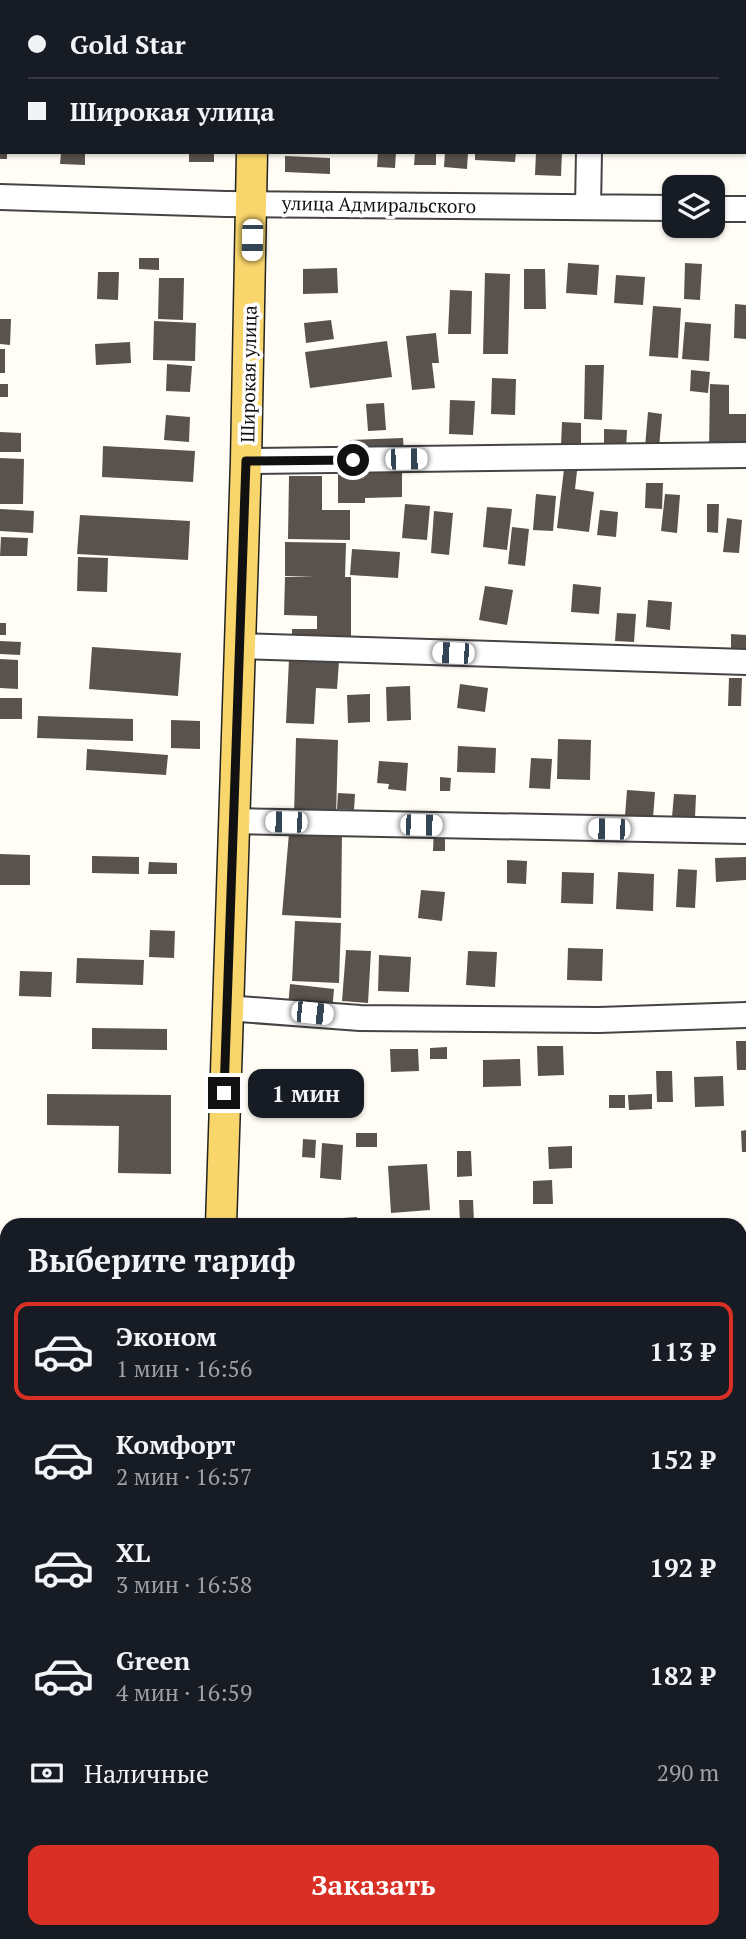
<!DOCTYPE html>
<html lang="ru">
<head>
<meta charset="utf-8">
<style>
  body { margin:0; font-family:"PT Serif",serif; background:#242831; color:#f1f3f6; height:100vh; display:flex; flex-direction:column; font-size:26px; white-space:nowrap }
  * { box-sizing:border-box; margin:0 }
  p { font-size:23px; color:#9ea1a6 }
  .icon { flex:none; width:38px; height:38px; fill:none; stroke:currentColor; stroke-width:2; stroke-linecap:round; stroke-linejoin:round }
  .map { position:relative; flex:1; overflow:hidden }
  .sheet { position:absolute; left:0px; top:1218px; width:747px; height:721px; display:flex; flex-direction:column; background:#171b24; border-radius:21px 21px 0 0; box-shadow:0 2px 5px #0004 }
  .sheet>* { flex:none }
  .hud { position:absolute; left:0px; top:0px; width:747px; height:154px; box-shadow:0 2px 5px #0004; display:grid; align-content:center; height:154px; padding:0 28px; background:#171b24 }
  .controls { position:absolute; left:662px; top:175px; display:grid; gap:14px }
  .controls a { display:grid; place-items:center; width:63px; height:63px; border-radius:14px; background:#171b24; box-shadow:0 2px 5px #0004; font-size:35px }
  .end { position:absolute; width:32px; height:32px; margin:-16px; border:9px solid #111; background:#fff; box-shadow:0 0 0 4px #fff }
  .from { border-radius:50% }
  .bubble { position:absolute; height:49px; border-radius:14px; background:#171b24; box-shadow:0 2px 5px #0004; font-size:23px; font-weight:800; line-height:49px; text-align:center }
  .car { position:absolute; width:21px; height:42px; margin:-21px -10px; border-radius:9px; box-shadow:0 0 5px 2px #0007; background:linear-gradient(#fff 24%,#345 0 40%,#fff 0 76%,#345 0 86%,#fff 0) }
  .hud b { display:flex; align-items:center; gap:24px; height:66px; font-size:26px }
  .hud b+b { border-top:2px solid #363941 }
  .hud i { width:18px; height:18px; background:#f1f3f6 }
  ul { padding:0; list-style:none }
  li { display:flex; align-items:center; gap:21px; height:98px; margin:0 14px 10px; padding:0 14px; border:4px solid transparent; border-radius:14px }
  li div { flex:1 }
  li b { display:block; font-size:26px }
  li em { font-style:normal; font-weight:800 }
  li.selected { border-color:#d93025 }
  li>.icon { width:63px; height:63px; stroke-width:1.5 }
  h2 { padding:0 28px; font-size:32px; line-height:84px }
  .pay { display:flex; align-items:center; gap:18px; height:77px; padding:0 28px; font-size:26px }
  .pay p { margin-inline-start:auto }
  .primary-button { display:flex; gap:14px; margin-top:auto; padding:14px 28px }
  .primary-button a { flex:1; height:80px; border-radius:14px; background:#d93025; color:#fff; font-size:28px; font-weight:800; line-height:80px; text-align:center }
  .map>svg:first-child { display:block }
  .green { fill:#d5ebbd }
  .building { fill:#5a524d }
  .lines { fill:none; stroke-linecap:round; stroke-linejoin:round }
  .minor-casing { stroke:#444; stroke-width:28 }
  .major-casing { stroke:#222; stroke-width:33 }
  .minor { stroke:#fff; stroke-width:24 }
  .major { stroke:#f9d66b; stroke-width:30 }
  .route { stroke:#111; stroke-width:9 }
  .labels { text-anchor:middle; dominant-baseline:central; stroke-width:7; stroke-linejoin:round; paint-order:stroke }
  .street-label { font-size:19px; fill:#111; stroke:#fff }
</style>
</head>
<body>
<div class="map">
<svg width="746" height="1939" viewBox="0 0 746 1939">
  <rect width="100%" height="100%" fill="#fffdf5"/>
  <path class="green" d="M 0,1344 L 7,1344 L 7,1932 L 740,1932 L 740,1767 L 746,1771 L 746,1939 L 0,1939 Z"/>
  <path class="building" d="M 0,152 L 7,152 L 7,159 L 0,159 Z
    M 61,152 L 85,152 L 85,165 L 60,164 Z
    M 189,152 L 214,152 L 214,162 L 189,162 Z
    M 378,152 L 396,152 L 395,168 L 377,167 Z
    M 415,152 L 436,152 L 436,165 L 414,165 Z
    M 445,152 L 468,152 L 467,169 L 444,167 Z
    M 475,152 L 516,152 L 515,162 L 475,160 Z
    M 536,152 L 562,152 L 561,176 L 535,175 Z
    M 285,156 L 330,158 L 330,174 L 285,172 Z
    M 139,258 L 159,258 L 159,270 L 139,269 Z
    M 568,263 L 599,265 L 597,295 L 566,293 Z
    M 685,263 L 702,264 L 700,300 L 684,299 Z
    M 337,268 L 338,293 L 303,294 L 303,269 Z
    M 524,269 L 545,269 L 546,309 L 524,309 Z
    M 98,272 L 119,272 L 118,300 L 97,299 Z
    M 485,273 L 510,274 L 508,354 L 483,354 Z
    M 616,275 L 645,277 L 643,305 L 614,303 Z
    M 159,278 L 184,278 L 183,320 L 158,319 Z
    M 450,290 L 472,291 L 471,334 L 448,334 Z
    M 735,304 L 746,305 L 746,339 L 734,338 Z
    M 653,306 L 681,308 L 678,358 L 649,356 Z
    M 0,319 L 11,319 L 10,345 L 0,344 Z
    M 331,320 L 334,339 L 306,343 L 304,323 Z
    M 154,321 L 196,323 L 195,361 L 153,360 Z
    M 685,322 L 711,324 L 709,361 L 682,359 Z
    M 436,333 L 439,363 L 432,363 L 435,388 L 412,390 L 406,336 Z
    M 387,341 L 392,377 L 310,388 L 305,352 Z
    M 130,342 L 131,363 L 96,365 L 95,344 Z
    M 0,349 L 5,349 L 5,373 L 0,373 Z
    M 167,364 L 192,366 L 190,392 L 166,391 Z
    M 585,365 L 604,365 L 602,420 L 584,419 Z
    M 691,370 L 710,372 L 708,393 L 690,391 Z
    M 492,378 L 516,379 L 515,415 L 491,414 Z
    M 0,384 L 8,384 L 8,397 L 0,397 Z
    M 710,384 L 729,385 L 729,414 L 746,414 L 746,453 L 709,452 Z
    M 450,400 L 475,401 L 473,435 L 449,434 Z
    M 384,403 L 386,430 L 368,431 L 366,404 Z
    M 648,412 L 662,414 L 659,448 L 645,447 Z
    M 166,415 L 190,417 L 189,442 L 164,440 Z
    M 562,422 L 581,423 L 581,446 L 561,445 Z
    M 604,429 L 627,430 L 626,449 L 604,448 Z
    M 0,432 L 21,433 L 21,452 L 0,452 Z
    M 403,438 L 404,453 L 351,455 L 350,440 Z
    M 103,446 L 195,451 L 193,482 L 102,477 Z
    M 0,458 L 24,459 L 23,504 L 0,504 Z
    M 338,469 L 402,470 L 402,497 L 365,498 L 365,503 L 338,503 Z
    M 564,469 L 577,471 L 575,489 L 594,492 L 589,532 L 557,528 Z
    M 289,476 L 322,476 L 322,510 L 350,510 L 350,540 L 288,539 Z
    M 646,483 L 663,483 L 662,509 L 645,508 Z
    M 536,494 L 556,496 L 553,531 L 533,530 Z
    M 665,494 L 680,495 L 677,533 L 661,531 Z
    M 405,504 L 430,506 L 427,540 L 402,538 Z
    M 707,504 L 719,504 L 718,533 L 707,532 Z
    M 487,507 L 512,509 L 507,550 L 483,547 Z
    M 0,509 L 34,511 L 33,533 L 0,531 Z
    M 600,510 L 618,512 L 616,537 L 597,535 Z
    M 434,511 L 453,513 L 449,555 L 431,553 Z
    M 80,515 L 190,521 L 188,560 L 77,554 Z
    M 727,518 L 742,520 L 739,553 L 723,552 Z
    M 512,527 L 529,529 L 525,566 L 508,564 Z
    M 1,537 L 28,538 L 27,556 L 0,556 Z
    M 285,542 L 346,543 L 345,577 L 351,577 L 351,643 L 292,643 L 292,629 L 317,629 L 317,616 L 284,615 L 285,577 L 315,576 L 285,576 Z
    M 352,549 L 400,552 L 398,578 L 350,575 Z
    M 78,557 L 108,558 L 107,592 L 77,591 Z
    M 573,584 L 601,587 L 599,614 L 571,612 Z
    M 485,586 L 513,590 L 507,625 L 479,620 Z
    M 648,600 L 672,602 L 670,630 L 646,627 Z
    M 617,613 L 636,614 L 634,642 L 615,641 Z
    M 0,623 L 6,623 L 6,635 L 0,635 Z
    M 731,634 L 746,635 L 746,648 L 731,648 Z
    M 0,641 L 21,642 L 20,655 L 0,654 Z
    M 92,647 L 181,653 L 178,696 L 89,689 Z
    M 0,659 L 18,660 L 18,689 L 0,688 Z
    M 289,659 L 339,661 L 337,689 L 316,688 L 314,724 L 286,723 Z
    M 729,678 L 742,678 L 741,706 L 728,706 Z
    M 460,684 L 488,688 L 485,712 L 457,708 Z
    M 410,686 L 411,720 L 387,721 L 386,687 Z
    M 370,694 L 370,722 L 348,723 L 347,695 Z
    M 0,698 L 22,698 L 22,719 L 0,719 Z
    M 38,716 L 133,719 L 133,741 L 37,738 Z
    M 171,720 L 200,721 L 200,749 L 171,748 Z
    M 296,738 L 338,740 L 336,818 L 294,816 Z
    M 558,739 L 591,740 L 590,780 L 557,779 Z
    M 458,746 L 496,748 L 495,773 L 457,772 Z
    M 87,749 L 168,755 L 166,775 L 86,770 Z
    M 531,758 L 552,759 L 550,789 L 529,788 Z
    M 379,761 L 408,763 L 406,791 L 388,789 L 389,784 L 377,783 Z
    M 440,777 L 451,778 L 450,791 L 440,791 Z
    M 627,790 L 655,792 L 653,818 L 625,816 Z
    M 338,793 L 355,794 L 354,810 L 337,809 Z
    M 674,794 L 696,795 L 695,818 L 672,817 Z
    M 434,828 L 445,828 L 445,851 L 433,851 Z
    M 342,831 L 341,918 L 282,915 L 289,833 Z
    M 0,854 L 30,855 L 30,885 L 0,885 Z
    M 92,856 L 139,857 L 139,874 L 92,873 Z
    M 746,857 L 746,880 L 716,882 L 715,858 Z
    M 507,860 L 527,861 L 526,884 L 507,883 Z
    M 149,862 L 177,863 L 177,874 L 148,874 Z
    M 678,869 L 697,870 L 695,908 L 676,907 Z
    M 562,872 L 594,873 L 593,904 L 561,903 Z
    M 618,872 L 654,874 L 653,911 L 616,909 Z
    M 421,890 L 445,892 L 442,921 L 418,918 Z
    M 295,921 L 341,923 L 339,983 L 292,981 Z
    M 150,930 L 175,931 L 174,958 L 149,957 Z
    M 568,948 L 603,949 L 602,981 L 567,980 Z
    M 346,950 L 371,951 L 368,1003 L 342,1001 Z
    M 468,951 L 497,952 L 495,987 L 466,985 Z
    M 379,955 L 411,957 L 409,992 L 378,991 Z
    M 77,958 L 144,960 L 143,985 L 76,983 Z
    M 20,971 L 52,972 L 51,997 L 19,996 Z
    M 290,984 L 334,989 L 332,1012 L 288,1007 Z
    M 92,1028 L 167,1029 L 167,1050 L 92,1049 Z
    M 736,1041 L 746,1041 L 746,1070 L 737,1070 Z
    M 537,1046 L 563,1046 L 564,1075 L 538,1076 Z
    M 447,1047 L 447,1059 L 430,1059 L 430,1048 Z
    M 390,1049 L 418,1049 L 419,1071 L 391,1072 Z
    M 520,1059 L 521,1086 L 483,1087 L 483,1060 Z
    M 656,1071 L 672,1071 L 673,1102 L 657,1102 Z
    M 723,1076 L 724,1106 L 695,1107 L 694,1077 Z
    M 47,1094 L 171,1095 L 171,1174 L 118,1173 L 119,1126 L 47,1125 Z
    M 652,1094 L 652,1109 L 629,1110 L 628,1095 Z
    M 609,1095 L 625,1095 L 625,1108 L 609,1108 Z
    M 746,1130 L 746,1152 L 742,1152 L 741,1131 Z
    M 356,1133 L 377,1133 L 377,1147 L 356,1147 Z
    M 303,1139 L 316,1140 L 315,1158 L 302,1157 Z
    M 322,1143 L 343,1145 L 341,1180 L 320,1178 Z
    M 572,1146 L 572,1168 L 549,1169 L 548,1147 Z
    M 457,1151 L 471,1151 L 472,1176 L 457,1177 Z
    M 427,1164 L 430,1210 L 391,1213 L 388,1166 Z
    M 552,1180 L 553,1204 L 533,1204 L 533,1181 Z
    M 459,1200 L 473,1200 L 474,1223 L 460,1223 Z
    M 357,1217 L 358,1225 L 343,1225 L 343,1218 Z
    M 0,1337 L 7,1337 L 7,1371 L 0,1371 Z
    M 7,1783 L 7,1829 L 0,1824 L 0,1794 Z
    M 179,1932 L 190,1939 L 174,1939 Z
    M 272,1932 L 312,1932 L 312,1939 L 272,1939 Z"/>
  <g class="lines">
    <g class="minor-casing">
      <path id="minor" d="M 593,2 L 593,0
        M 0,33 L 2,33
        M 0,197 L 226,204 L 674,208
        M 588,207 L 589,152
        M 712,209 L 746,209
        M 246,461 L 746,455
        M 239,646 L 746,662
        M 232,821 L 746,831
        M 226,1008 L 360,1018 L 599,1020 L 746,1015
        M 0,1249 L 7,1264
        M 0,1424 L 1,1405
        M 0,1618 L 7,1615
        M 740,1738 L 746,1833
        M 0,1922 L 7,1910
        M 407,1932 L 409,1939
        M 635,1932 L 637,1939
        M 218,1939 L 221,1932"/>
    </g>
    <g class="major-casing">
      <path id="major" d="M 257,2 L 257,0
        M 221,1225 L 246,461 L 252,152
        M 0,1298 L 7,1297
        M 740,1664 L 746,1669"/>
    </g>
    <use href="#minor" class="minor"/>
    <use href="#major" class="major"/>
  </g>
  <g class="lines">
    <path class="route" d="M 224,1093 L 246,461 L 353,460"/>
  </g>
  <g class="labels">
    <g class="street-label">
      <text transform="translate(379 204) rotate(1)">улица Адмиральского</text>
      <text transform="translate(248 374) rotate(-89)">Широкая улица</text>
    </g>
  </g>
</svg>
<div class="controls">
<a><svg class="icon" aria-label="layers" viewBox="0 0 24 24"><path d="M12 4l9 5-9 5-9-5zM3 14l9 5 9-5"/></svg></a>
</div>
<i class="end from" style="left:353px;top:460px"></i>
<i class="end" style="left:224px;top:1093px"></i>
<div class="bubble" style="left:248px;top:1069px;width:116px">1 мин</div>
<i class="car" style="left:252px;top:240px;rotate:181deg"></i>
<i class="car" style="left:406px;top:459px;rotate:89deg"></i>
<i class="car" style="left:453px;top:653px;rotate:272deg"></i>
<i class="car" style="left:286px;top:822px;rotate:271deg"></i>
<i class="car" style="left:421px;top:825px;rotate:91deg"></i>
<i class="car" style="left:609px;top:829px;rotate:271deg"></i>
<i class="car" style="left:312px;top:1013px;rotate:96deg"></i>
<div class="hud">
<b><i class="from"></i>Gold Star</b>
<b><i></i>Широкая улица</b>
</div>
<section class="sheet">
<h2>Выберите тариф</h2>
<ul>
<li class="selected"><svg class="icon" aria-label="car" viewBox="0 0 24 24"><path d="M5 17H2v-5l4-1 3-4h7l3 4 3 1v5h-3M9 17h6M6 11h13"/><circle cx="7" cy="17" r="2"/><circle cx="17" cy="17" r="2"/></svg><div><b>Эконом</b><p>1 мин · 16:56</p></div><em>113 ₽</em></li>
<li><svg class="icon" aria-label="car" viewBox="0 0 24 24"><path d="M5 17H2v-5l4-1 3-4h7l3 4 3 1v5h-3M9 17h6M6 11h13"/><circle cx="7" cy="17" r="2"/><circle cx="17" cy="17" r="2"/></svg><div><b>Комфорт</b><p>2 мин · 16:57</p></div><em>152 ₽</em></li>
<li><svg class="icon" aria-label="car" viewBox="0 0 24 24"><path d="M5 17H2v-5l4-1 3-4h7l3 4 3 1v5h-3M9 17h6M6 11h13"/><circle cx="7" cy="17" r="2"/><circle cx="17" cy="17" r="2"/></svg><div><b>XL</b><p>3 мин · 16:58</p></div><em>192 ₽</em></li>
<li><svg class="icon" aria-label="car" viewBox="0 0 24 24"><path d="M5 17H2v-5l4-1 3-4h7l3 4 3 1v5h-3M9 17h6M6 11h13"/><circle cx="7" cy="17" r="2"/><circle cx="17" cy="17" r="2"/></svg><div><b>Green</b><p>4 мин · 16:59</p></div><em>182 ₽</em></li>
</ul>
<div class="pay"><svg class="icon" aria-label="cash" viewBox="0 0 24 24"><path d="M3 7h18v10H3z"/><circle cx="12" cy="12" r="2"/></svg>Наличные<p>290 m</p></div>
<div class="primary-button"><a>Заказать</a></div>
</section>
</div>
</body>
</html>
